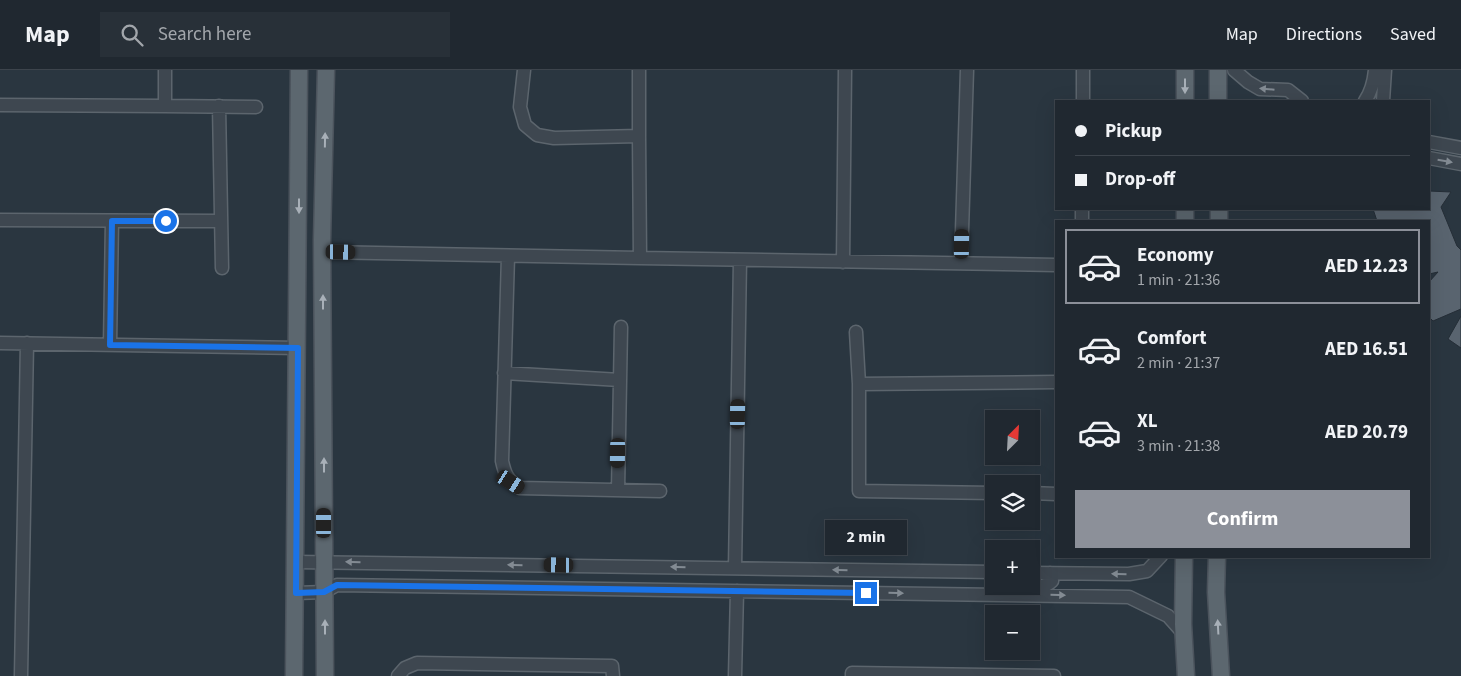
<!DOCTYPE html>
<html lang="en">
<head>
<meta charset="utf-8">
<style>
  body { margin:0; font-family:"Source Sans 3",sans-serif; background:#283038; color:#f1f3f6; height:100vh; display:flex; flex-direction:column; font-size:19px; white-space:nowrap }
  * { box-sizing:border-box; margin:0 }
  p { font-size:16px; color:#a2a6ab }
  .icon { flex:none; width:28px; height:28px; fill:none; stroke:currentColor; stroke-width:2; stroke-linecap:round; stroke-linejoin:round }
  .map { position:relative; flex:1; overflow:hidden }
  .details { position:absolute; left:1055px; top:150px; width:375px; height:338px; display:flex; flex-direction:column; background:#202830; border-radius:0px; box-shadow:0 5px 20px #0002,0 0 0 1px #3d444c }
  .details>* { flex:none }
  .banner { position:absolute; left:1055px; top:30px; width:375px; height:110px; border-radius:0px; box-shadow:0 5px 20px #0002,0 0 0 1px #3d444c; display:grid; align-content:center; height:110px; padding:0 20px; background:#202830 }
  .needle { width:32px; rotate:24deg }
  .controls { position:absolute; left:985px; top:340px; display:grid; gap:10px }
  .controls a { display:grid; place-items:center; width:55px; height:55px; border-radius:0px; background:#202830; box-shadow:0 5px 20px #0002,0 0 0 1px #3d444c; font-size:25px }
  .end { position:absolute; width:22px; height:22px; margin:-11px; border:6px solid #1a73e8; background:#fff; box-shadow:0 0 0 2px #fff }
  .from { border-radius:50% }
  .bubble { position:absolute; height:35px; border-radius:0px; background:#202830; box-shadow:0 5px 20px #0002,0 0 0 1px #3d444c; font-size:16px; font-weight:700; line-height:35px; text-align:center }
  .car { position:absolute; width:15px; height:30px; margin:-15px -8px; border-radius:6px; box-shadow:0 0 4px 1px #0007; background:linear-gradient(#222 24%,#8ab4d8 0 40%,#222 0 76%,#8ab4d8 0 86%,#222 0) }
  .banner b { display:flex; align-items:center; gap:18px; height:48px; font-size:19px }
  .banner b+b { border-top:1px solid #3d444c }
  .banner i { width:12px; height:12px; background:#f1f3f6 }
  ul { padding:9px 0 0; list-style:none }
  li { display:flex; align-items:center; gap:15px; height:75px; margin:0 10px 8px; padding:0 10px; border:2px solid transparent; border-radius:0px }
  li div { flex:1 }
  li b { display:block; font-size:19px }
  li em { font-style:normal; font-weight:700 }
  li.current { border-color:#8c9099 }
  li>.icon { width:45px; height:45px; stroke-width:1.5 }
  .action { display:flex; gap:10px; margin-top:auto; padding:10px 20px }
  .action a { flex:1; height:58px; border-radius:0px; background:#8c9099; color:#fff; font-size:20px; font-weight:700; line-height:58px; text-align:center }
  header { display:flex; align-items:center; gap:30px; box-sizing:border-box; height:70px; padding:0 25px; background:#202830; border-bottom:1px solid #3d444c }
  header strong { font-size:24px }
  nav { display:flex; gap:28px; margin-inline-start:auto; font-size:18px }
  .search { width:350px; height:45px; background:#283038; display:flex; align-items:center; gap:12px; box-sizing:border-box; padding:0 18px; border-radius:0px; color:#a2a6ab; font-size:19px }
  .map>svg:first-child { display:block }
  .building { fill:#59646f; stroke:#252e37 }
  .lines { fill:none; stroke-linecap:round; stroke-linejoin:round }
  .minor-casing { stroke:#5c656d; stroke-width:15 }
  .major-casing { stroke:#4b535c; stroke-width:19 }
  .minor { stroke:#3e4750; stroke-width:12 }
  .major { stroke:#5c676f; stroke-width:16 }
  .oneway { fill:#a8b0b8 }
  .oneway2 { fill:#838b93 }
  .route { stroke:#1a73e8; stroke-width:6 }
</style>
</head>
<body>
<header>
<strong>Map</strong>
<div class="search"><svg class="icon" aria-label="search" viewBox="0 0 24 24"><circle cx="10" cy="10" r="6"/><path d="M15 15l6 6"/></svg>Search here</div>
<nav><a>Map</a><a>Directions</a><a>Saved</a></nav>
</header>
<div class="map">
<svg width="1461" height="606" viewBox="0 0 1461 606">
  <rect width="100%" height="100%" fill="#2a3640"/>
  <path class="building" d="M 1429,121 L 1451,122 L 1441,137 L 1457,176 L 1461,180 L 1461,239 L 1433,251 L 1429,247 L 1429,212 L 1438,202 L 1429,204 L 1429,151 L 1377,151 L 1373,139 L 1429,139 Z
    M 1461,246 L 1461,278 L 1448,269 Z"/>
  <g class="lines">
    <g class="minor-casing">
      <path id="minor" d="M 524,0 L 520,37 L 525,55 L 537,65 L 554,68 L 639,66 L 640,188 L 1056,195
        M 1234,0 L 1248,12 L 1260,19 L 1288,20 L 1302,31
        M 1083,31 L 1083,0
        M 1365,31 C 1371,22 1374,11 1375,0
        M 1383,31 L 1385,0
        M 0,35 L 165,36 L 165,0
        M 165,36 L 256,37
        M 219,36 L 222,198
        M 639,66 L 639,0
        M 1429,72 L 1461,78
        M 1429,88 L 1461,94
        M 0,150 L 221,151
        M 1082,151 L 1082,139
        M 323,182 L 640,188
        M 508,186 L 502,391 C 505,405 508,411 520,418 L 660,421
        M 843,192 L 845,0
        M 961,193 L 967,0
        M 856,262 L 859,314
        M 0,273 L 298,278
        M 110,275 L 112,151
        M 504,303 L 620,310
        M 618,420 L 621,257
        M 994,423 L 859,421 L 859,314 L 1056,312
        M 1031,423 L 1056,424
        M 296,492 L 994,502
        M 735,498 L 740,190
        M 1031,503 L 1129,504 L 1147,501 L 1161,486
        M 1021,517 C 1032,517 1044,519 1052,511 L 1050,503
        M 296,523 L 324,522 L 337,515 L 1129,527 L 1168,546 L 1184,564
        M 21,606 L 27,273
        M 398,606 L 405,598 L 417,593 L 612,596 L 613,606
        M 735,606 L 737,521
        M 852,606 L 852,603 L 1054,606"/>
    </g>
    <g class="major-casing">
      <path id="major" d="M 1185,0 L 1185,31
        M 1218,0 L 1218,31
        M 1185,139 L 1185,151
        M 1219,139 L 1219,151
        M 1184,486 L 1183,554 L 1186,606
        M 1217,486 L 1216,522 L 1221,606
        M 294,606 L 299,0
        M 325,606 L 322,170 L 326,0"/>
    </g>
    <use href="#minor" class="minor"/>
    <use href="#major" class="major"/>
  </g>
  <defs><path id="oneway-solid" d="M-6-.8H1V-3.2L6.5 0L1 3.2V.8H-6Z" transform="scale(1.25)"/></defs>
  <g class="oneway">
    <use href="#oneway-solid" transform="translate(1185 16) rotate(90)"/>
    <use href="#oneway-solid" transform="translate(325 70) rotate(-89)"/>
    <use href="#oneway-solid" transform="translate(299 136) rotate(90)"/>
    <use href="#oneway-solid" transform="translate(323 232) rotate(-90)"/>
    <use href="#oneway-solid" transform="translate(324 395) rotate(-90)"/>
    <use href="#oneway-solid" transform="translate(325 557) rotate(-90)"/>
    <use href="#oneway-solid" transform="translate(1218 557) rotate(-93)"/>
  </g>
  <g class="oneway2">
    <use href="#oneway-solid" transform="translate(1267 19) rotate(-175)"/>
    <use href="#oneway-solid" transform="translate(1445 91) rotate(10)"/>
    <use href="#oneway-solid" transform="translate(353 492) rotate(-179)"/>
    <use href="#oneway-solid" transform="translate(515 495) rotate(-179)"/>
    <use href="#oneway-solid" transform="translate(678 497) rotate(-179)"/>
    <use href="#oneway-solid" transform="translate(840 500) rotate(-179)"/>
    <use href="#oneway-solid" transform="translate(1119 504) rotate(-179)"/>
    <use href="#oneway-solid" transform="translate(896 523) rotate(1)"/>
    <use href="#oneway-solid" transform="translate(1058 525) rotate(1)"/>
  </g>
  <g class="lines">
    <path class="route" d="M 166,151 L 112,151 L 110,275 L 298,278 L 296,523 L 324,522 L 337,515 L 866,523"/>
  </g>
</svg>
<div class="controls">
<a><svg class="needle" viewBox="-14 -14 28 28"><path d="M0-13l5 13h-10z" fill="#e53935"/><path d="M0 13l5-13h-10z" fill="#a2a6ab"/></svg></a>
<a><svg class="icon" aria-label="layers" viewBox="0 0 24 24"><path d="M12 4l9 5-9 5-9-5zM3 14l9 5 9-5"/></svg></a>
<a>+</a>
<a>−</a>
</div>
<i class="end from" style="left:166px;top:151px"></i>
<i class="end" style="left:866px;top:523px"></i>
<div class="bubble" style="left:825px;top:450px;width:82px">2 min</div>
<i class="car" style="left:962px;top:174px;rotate:1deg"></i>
<i class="car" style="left:341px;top:182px;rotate:91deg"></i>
<i class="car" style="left:738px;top:344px;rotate:1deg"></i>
<i class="car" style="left:618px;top:383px;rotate:181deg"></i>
<i class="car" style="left:511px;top:412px;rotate:122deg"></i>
<i class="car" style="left:324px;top:453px;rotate:0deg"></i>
<i class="car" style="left:559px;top:495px;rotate:271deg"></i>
<div class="banner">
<b><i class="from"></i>Pickup</b>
<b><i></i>Drop-off</b>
</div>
<section class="details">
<ul>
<li class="current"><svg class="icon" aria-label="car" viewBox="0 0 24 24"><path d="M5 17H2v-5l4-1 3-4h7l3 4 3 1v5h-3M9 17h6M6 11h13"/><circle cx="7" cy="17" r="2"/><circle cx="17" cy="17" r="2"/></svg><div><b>Economy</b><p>1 min · 21:36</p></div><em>AED 12.23</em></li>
<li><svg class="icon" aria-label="car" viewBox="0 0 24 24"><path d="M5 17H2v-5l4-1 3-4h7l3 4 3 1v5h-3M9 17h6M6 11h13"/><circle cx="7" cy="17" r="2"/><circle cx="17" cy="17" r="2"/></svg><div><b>Comfort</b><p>2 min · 21:37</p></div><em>AED 16.51</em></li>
<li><svg class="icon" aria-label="car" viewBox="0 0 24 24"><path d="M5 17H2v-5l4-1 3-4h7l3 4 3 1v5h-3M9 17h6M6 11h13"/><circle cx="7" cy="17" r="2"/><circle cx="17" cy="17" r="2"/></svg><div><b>XL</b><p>3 min · 21:38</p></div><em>AED 20.79</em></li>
</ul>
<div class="action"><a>Confirm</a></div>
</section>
</div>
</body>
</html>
